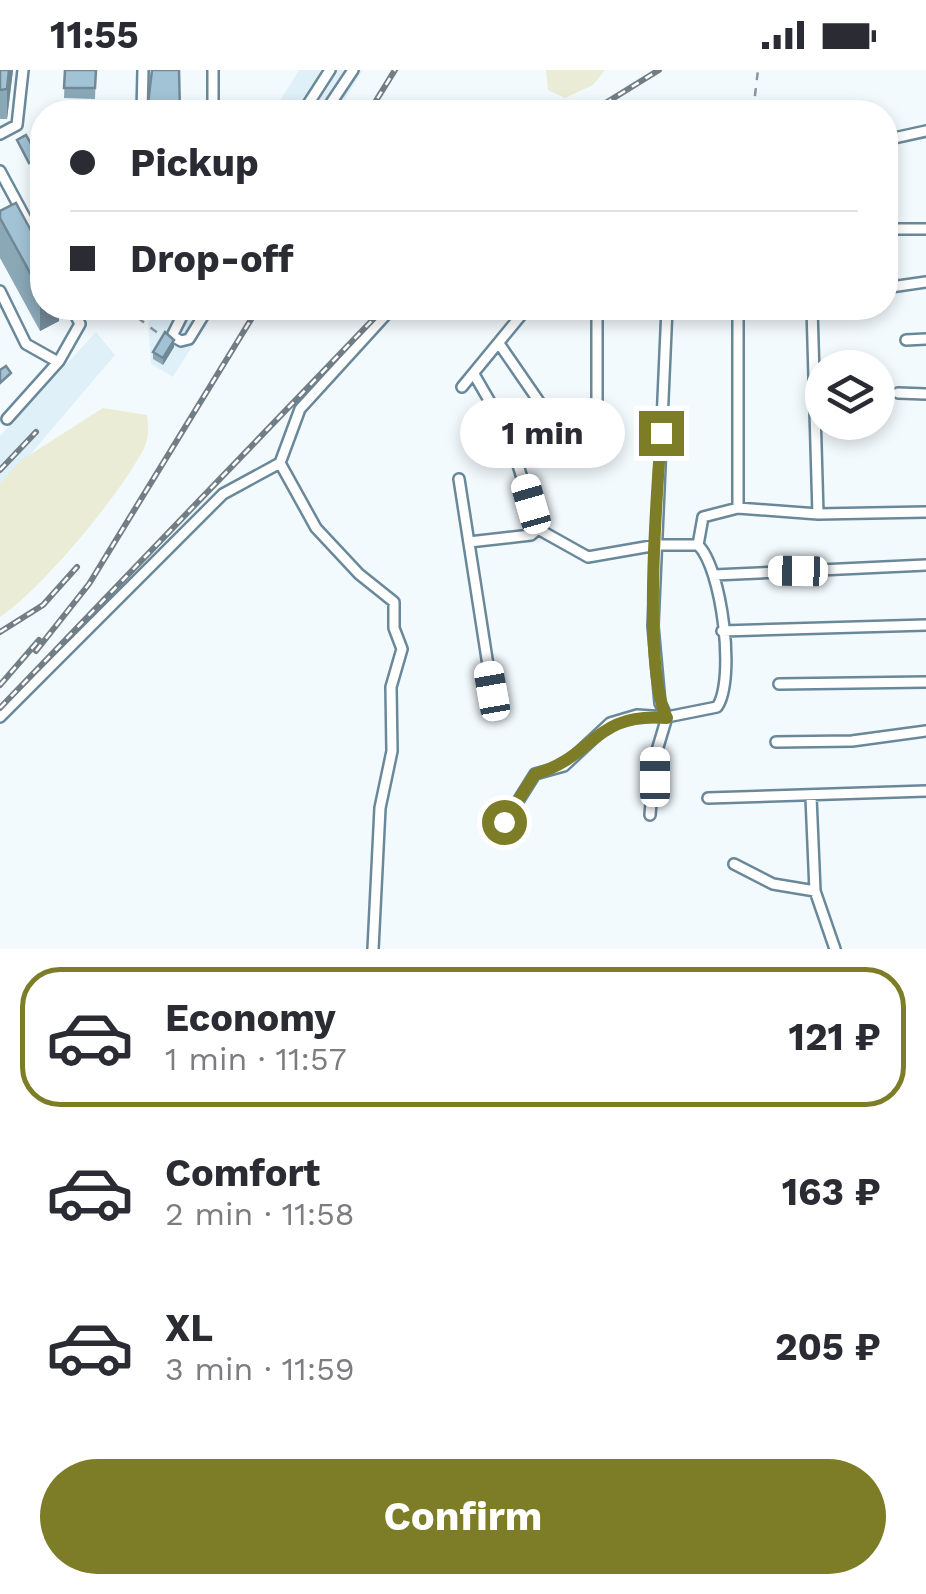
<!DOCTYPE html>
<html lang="en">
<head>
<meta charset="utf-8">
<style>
  body { margin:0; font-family:"Work Sans",sans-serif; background:#f2f2f3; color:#2b2b33; height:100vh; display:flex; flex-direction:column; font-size:38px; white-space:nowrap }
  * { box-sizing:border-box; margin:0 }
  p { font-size:32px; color:#7c7c81 }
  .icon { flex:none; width:55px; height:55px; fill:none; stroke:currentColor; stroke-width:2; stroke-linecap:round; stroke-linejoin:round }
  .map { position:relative; height:879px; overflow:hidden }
  .details { display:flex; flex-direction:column; background:#fff; flex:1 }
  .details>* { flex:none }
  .guide { position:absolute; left:30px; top:30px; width:868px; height:220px; border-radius:40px; box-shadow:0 5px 15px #0003; display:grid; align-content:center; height:220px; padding:0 40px; background:#fff }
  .controls { position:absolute; left:805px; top:280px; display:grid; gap:20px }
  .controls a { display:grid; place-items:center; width:90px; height:90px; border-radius:50%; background:#fff; box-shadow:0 5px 15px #0003; font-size:50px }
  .end { position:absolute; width:45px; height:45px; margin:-22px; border:12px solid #7c7d26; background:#fff; box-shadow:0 0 0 5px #fff }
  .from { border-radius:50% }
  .bubble { position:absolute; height:70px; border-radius:35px; background:#fff; box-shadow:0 5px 15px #0003; font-size:32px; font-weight:700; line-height:70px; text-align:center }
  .car { position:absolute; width:30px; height:60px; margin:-30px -15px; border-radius:12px; box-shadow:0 0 8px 2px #0007; background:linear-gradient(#fff 24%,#345 0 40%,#fff 0 76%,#345 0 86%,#fff 0) }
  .guide b { display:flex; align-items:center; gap:35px; height:95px; font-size:38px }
  .guide b+b { border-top:2px solid #e1e1e2 }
  .guide i { width:25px; height:25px; background:#2b2b33 }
  ul { padding:18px 0 0; list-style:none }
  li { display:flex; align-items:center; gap:30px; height:140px; margin:0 20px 15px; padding:0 20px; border:5px solid transparent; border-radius:40px }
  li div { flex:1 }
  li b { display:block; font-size:38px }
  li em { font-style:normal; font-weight:700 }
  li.on { border-color:#7c7d26 }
  li>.icon { width:90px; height:90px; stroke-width:1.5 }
  .action { display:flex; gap:20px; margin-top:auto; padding:20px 40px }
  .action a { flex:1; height:115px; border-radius:60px; background:#7c7d26; color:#fff; font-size:40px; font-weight:700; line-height:115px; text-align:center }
  .status { display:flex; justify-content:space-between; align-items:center; height:70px; padding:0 50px; background:#fff; direction:ltr }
  .status svg { height:28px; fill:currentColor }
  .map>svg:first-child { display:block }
  .built { fill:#dff0f9 }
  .green { fill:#eaecd6 }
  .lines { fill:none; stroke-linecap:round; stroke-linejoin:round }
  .minor-casing { stroke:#69899a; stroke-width:14 }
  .path { stroke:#8c969c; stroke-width:2.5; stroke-dasharray:8 8; stroke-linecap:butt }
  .minor { stroke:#fff; stroke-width:9 }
  .rail-casing { stroke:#727e85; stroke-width:6 }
  .rail { stroke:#fff; stroke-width:2.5; stroke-dasharray:8; stroke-linecap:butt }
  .wall { fill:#8ba8b7 }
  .shaded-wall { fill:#718895 }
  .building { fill:#a2c3d5; stroke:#718895; stroke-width:2.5 }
  .route { stroke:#7c7d26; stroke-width:12 }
</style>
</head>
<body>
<div class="status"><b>11:55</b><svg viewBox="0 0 49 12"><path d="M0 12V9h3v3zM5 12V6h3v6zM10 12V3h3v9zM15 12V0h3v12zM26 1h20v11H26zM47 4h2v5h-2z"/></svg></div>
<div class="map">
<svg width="926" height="879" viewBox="0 0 926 879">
  <rect width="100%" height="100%" fill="#f3fafe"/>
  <path class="built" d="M 299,0 L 363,0 L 337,42 L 273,42 Z
    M 157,238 L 216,238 L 173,307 L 151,294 L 148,253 Z
    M 96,262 L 115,285 L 0,420 L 0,366 Z"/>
  <path class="green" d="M 546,0 L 605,0 L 593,15 L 565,28 L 548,20 Z
    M 103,338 L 147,345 C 149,359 149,370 142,382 C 117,428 42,519 0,547 L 0,414 L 20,391 Z"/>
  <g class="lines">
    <g class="minor-casing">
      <path id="minor" d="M 213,0 L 213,42
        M 142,42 L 143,0
        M 303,42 L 330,0
        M 325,42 L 353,0
        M 689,42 L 700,42
        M 0,64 L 17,55 L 23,0
        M 885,70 L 926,61
        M 0,101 L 42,179
        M 885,159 L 926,159
        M 891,217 L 926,212
        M 0,221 L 26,274 L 58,292
        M 186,238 L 172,266 L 181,271 L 189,269 L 208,238
        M 597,238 L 597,340
        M 738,238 L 738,438
        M 812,238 L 818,444
        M 906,270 L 926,269
        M 500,275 L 551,349
        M 475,306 L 508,363 L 538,459 L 588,487 L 657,475 L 698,475 C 722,498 736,610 717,637 L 667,647 L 637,645 L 610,653 L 564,696 L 535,704 L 505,752
        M 462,317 L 527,238
        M 898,323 L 926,324
        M 7,349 L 59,291 L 80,254 L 72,238
        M 280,393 L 316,458 L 359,504 L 394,532 L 394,558 L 402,579 L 391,617 L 392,681 L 380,738 L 373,879
        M 459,409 L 492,621
        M 469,472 L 531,465 L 538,459
        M 698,475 L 703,447 L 738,438 L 818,444 L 926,442
        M 714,505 L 926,495
        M 722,561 L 926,555
        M 779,614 L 926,612
        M 0,647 L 223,424 L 280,393 L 300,339 L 392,238
        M 776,672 L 852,671 L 926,661
        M 811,727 L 815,821 L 835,879
        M 708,728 L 926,721
        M 650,745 L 655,687 L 667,647 L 660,633 L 653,556 L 667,238
        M 734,794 L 773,814 L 815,821"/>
    </g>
    <path class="path" d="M 753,42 L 758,0
      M 125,238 L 163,267"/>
    <use href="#minor" class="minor"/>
    <g class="rail-casing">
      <path id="rail" d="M 369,42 L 395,0
        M 591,42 L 659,0
        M 0,400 L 36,362
        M 0,562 L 43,535 L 77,497
        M 36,581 L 89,514 L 258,238
        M 0,615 L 39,570
        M 0,638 L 384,238"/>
    </g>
    <use href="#rail" class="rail"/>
  </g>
  <path class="wall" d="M 0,0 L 13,0 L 7,49 L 0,49 Z
    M 65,0 L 96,0 L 95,29 L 64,28 Z
    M 0,141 L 59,238 L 59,251 L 40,261 L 0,188 Z
    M 174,277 L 163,295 L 153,289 L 153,282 Z"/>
  <path class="shaded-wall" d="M 9,0 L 13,0 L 7,49 L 7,19 Z
    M 42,220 L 42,238 L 59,238 L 59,251 L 40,261 L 40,221 Z
    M 174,270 L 174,277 L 163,295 L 163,288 Z"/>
  <path class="building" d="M 0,0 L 9,0 L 7,19 L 0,20 Z
    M 65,0 L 96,0 L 95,18 L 64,18 Z
    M 152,0 L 179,0 L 180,42 L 147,42 Z
    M 26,65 L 39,88 L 29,93 L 17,70 Z
    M 16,133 L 42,181 L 42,220 L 40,221 L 0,148 L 0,141 Z
    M 165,262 L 174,270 L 163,288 L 153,282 Z
    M 6,296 L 11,303 L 0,313 L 0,300 Z"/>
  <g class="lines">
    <path class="route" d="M 504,752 L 535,704 C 595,687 593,642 667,648 C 642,598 657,425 661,363"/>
  </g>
</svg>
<div class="controls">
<a><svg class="icon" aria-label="layers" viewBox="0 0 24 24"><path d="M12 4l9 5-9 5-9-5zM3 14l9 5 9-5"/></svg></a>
</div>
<i class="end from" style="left:504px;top:752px"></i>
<i class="end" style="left:661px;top:363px"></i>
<div class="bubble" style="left:460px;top:328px;width:165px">1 min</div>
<i class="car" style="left:531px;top:434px;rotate:344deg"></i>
<i class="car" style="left:798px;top:501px;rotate:271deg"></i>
<i class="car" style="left:492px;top:621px;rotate:350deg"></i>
<i class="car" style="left:655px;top:707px;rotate:0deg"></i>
<div class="guide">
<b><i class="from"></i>Pickup</b>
<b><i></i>Drop-off</b>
</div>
</div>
<section class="details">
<ul>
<li class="on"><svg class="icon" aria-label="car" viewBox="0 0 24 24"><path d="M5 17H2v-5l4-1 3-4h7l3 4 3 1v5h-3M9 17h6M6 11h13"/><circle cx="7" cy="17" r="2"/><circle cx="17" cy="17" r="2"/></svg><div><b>Economy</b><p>1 min · 11:57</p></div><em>121 ₽</em></li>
<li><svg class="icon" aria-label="car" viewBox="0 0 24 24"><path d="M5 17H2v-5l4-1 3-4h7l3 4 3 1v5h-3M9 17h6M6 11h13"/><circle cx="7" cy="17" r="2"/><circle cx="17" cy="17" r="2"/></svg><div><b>Comfort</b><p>2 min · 11:58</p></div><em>163 ₽</em></li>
<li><svg class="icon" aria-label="car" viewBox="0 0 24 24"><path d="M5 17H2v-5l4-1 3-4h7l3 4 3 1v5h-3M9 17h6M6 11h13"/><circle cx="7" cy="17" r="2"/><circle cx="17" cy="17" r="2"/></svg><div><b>XL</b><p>3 min · 11:59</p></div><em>205 ₽</em></li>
</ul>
<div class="action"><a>Confirm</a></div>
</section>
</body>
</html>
